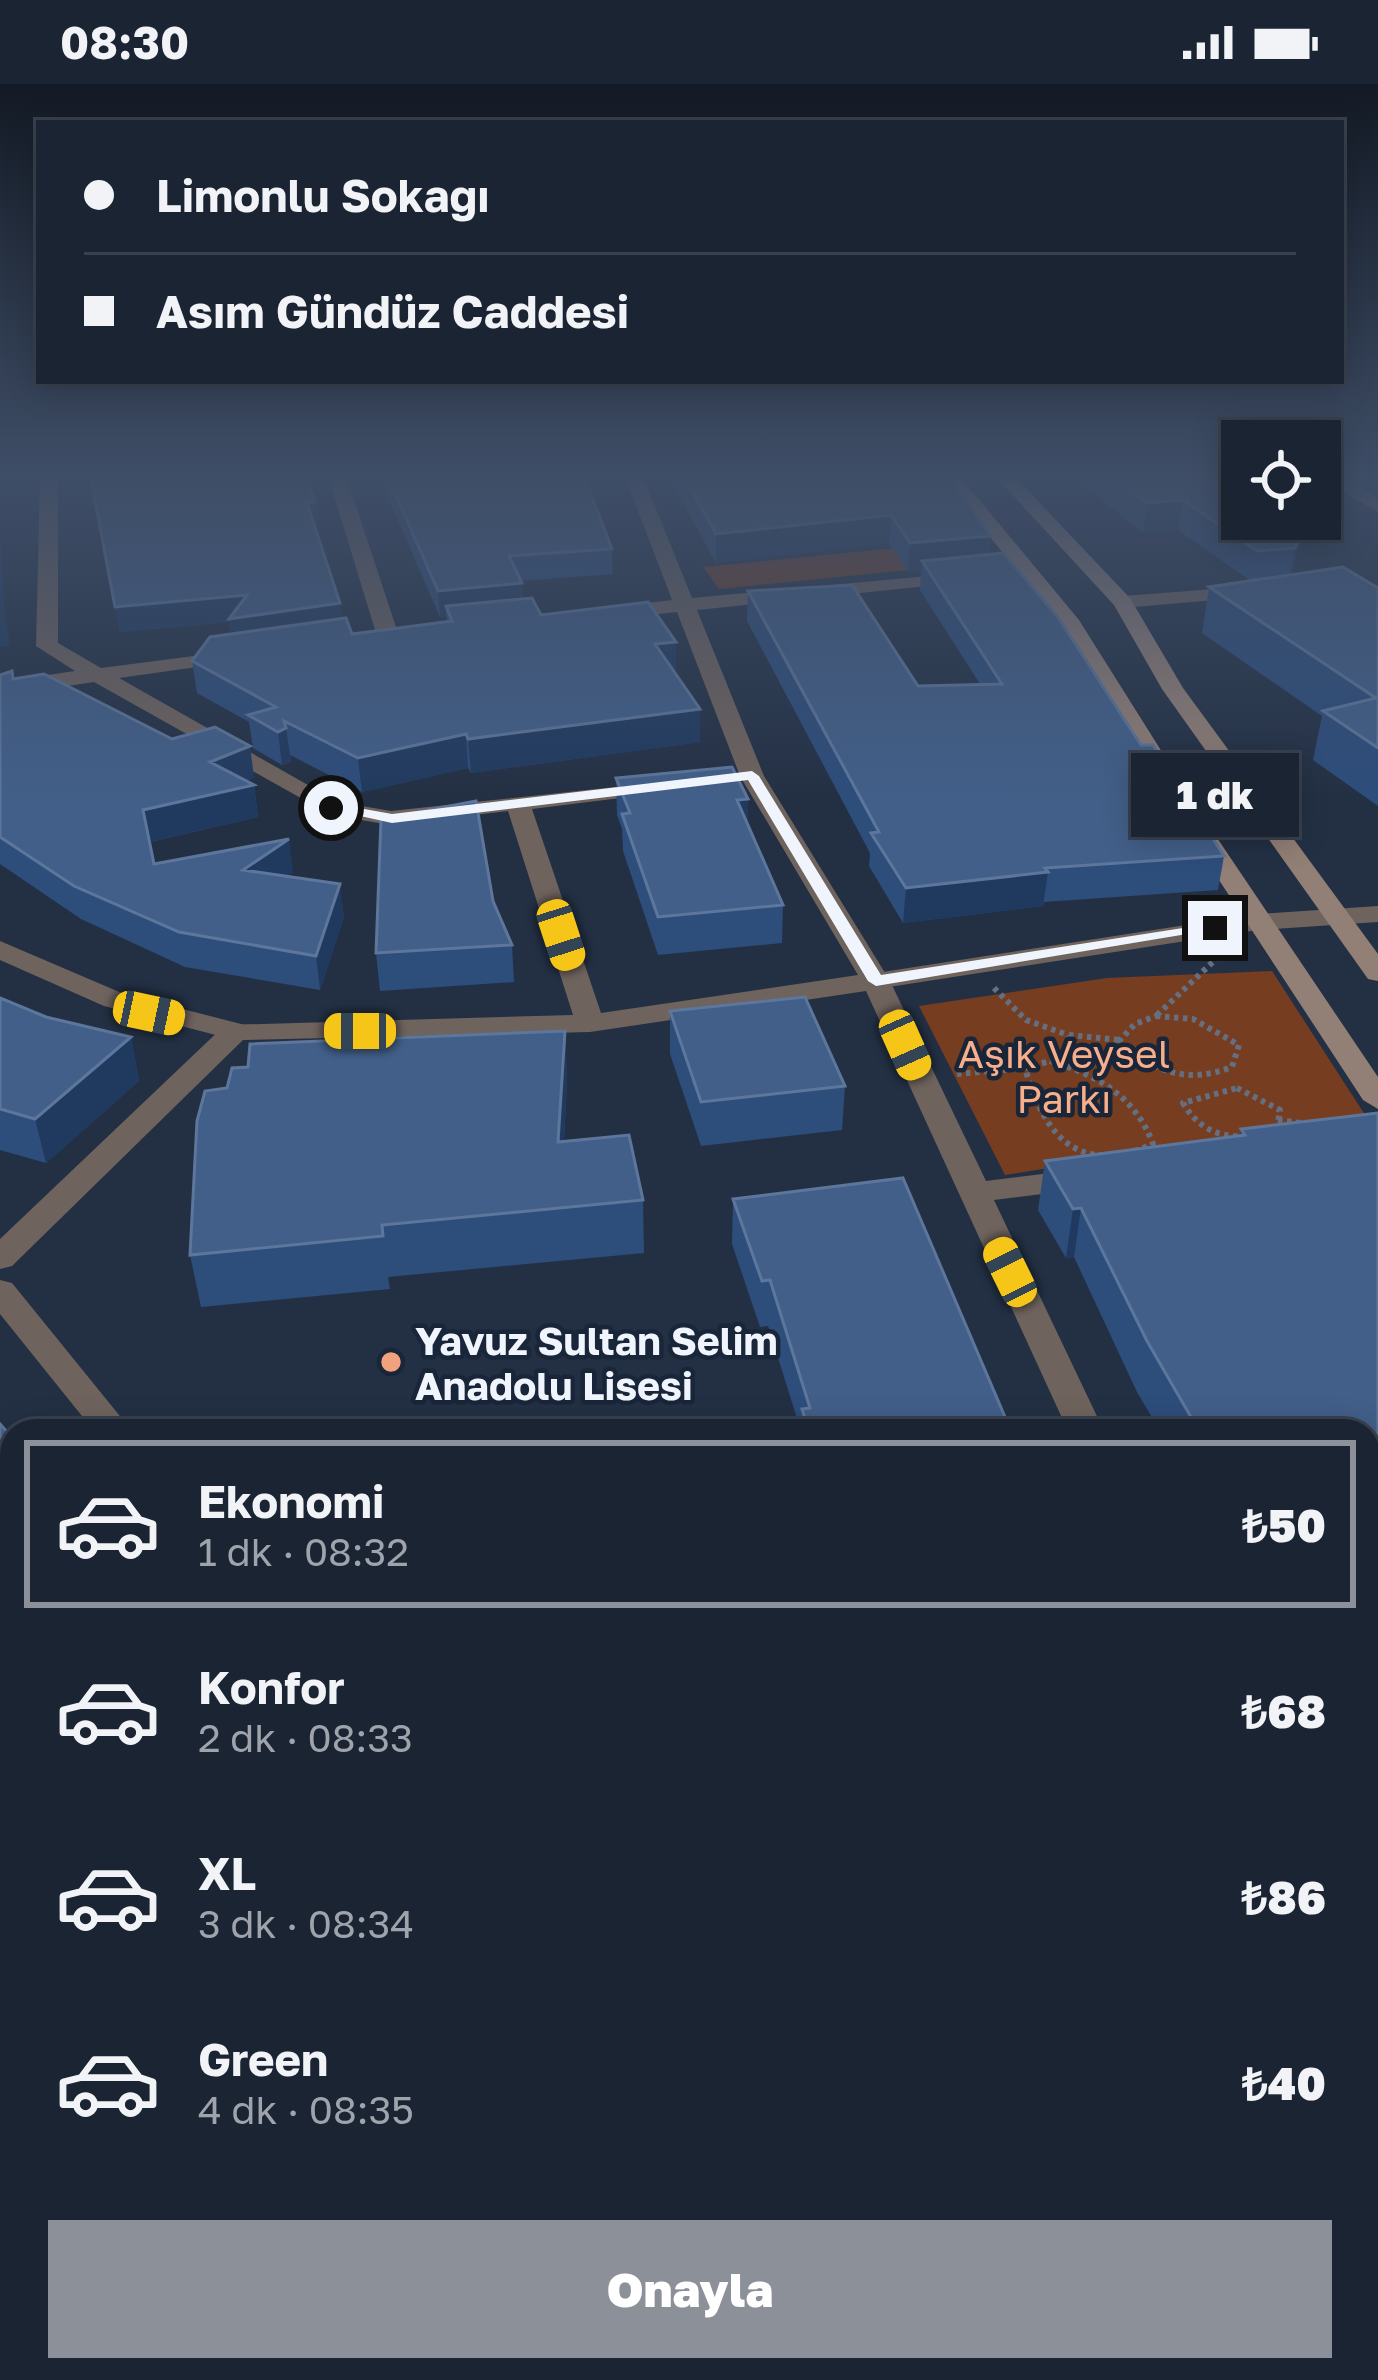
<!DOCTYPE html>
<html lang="tr">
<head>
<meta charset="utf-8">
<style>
  body { margin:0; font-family:"Golos Text",sans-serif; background:#27303f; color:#f1f3f6; height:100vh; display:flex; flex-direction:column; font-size:45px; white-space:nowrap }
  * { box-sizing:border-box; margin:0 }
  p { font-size:39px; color:#9fa4ac }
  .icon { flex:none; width:66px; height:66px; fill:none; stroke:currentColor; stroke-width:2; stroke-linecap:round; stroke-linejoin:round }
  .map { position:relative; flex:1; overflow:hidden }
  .side { position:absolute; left:0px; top:1335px; width:1380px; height:963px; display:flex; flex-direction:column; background:#1a2433; border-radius:36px 36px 0 0; box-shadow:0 6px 30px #0003,0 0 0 3px #38414e }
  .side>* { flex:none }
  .banner { position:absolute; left:36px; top:36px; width:1308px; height:264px; border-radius:0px; box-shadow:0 6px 30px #0003,0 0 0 3px #38414e; display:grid; align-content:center; height:264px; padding:0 48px; background:#1a2433 }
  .tools { position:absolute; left:1221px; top:336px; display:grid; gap:24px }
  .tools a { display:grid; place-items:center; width:120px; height:120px; border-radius:0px; background:#1a2433; box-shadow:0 6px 30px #0003,0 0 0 3px #38414e; font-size:60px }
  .end { position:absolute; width:54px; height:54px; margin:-27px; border:15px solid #f0f5fd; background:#111; box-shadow:0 0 0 6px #111 }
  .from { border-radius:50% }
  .bubble { position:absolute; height:84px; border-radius:0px; background:#1a2433; box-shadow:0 6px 30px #0003,0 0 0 3px #38414e; font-size:39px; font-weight:800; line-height:84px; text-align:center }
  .car { position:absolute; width:36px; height:72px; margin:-36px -18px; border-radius:15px; box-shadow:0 0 9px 3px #0007; background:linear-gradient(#f5c518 24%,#345 0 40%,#f5c518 0 76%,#345 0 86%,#f5c518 0) }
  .banner b { display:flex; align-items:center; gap:42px; height:114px; font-size:45px }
  .banner b+b { border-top:3px solid #38414e }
  .banner i { width:30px; height:30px; background:#f1f3f6 }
  ul { padding:21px 0 0; list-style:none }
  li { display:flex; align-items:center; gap:36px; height:168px; margin:0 24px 18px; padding:0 24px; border:6px solid transparent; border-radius:0px }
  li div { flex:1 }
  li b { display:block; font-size:45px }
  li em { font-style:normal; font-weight:800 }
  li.current { border-color:#8c9099 }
  li>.icon { width:108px; height:108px; stroke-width:1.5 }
  .cta { display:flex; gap:24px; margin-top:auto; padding:24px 48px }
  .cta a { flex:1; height:138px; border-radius:0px; background:#8c9099; color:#fff; font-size:48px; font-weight:800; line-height:138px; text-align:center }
  .status { display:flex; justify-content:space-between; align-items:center; height:84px; padding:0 60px; background:#1a2433; direction:ltr }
  .status svg { height:33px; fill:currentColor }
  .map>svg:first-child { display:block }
  .green { fill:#763d20 }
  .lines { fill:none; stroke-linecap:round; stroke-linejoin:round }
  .path { stroke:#656f80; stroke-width:6; stroke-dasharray:4.5 4.5; stroke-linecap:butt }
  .minor { fill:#6f635d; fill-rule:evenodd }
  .tertiary { fill:#6f635d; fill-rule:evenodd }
  .secondary { fill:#927f76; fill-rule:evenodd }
  .wall { fill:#2d4d7b }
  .shaded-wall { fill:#203a5f }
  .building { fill:#425f89; stroke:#5d769b; stroke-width:3 }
  .route { fill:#f0f5fd }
  .poi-dot { fill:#f1a17b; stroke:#192639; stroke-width:4.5 }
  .labels { text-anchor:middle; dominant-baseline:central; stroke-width:9; stroke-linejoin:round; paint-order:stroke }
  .park-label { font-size:39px; fill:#f7ae8b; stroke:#192639 }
  .poi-label { font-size:39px; font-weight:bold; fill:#f0f5fd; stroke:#192639; text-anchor:start }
</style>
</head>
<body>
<div class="status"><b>08:30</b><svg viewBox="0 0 49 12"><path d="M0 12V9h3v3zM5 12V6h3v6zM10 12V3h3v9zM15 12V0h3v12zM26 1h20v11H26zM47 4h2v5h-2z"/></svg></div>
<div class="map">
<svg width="1378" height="2296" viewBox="0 0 1378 2296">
  <rect width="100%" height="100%" fill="#233044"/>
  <path class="green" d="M 976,456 L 997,477 L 719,505 L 703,483 Z
    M 1272,887 L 1367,1034 L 1005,1091 L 919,922 L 1107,894 Z"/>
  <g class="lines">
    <path class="path" d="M 994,904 L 1026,936 L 1068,951 L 1092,988
      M 1157,931 L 1216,875
      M 1156,932 L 1193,935 L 1239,961 L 1232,983 C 1188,1000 1153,989 1120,956 L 1135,940 Z
      M 1069,951 L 1120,956
      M 1050,977 C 1097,991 1135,1012 1153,1060 C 1079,1092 1045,1054 1025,984 Z
      M 957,990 L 1025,984
      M 1237,1004 L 1280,1026 L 1277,1045 C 1239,1058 1205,1056 1183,1019 Z
      M 1278,1036 L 1307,1040"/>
    <path class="minor" d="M 40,395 L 58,395 L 58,559 L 101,584 L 240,566 L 240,576 L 232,578 L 119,594 L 338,718 L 391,727 L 670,697 L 673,702 L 661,709 L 532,725 L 601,929 L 858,891 L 740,692 L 677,528 L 611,535 L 601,529 L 611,523 L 672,516 L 626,395 L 644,395 L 692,514 L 972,488 L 972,496 L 965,498 L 697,526 L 764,692 L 890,897 L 986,1097 L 1083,1085 L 1099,1095 L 1083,1105 L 994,1116 L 1104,1347 L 1068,1347 L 866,907 L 590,948 L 243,956 L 12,1182 L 0,1185 L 0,1155 L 225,941 L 573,931 L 508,727 L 391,741 L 331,731 L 94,598 L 0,612 L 0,598 L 75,587 L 36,562 Z
      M 329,395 L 347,395 L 398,549 L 395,554 L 379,554 L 376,549 Z
      M 1322,395 L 1344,395 L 1378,414 L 1378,428 Z
      M 1253,502 L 1260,504 L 1260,512 L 1123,524 L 1113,518 L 1123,512 Z
      M 0,1196 L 12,1199 L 132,1347 L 94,1347 L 0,1230 Z
      M 12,1621 L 12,1658 L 0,1662 L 0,1625 Z
      M 1368,1915 L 1378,1919 L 1378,1978 L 1368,1974 Z
      M 477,2286 L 533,2286 L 534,2296 L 478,2296 Z"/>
    <path class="tertiary" d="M 1378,822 L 1378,838 L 1257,846 L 876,905 L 862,897 L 876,889 L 1257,830 Z
      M 0,857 L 124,910 L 245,941 L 250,947 L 235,956 L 104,922 L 0,876 Z"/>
    <path class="secondary" d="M 943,395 L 962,395 L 1079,536 L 1179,695 L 1176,700 L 1158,700 L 1063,543 Z
      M 998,395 L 1017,395 L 1130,514 L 1183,604 L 1378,870 L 1378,897 L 1368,895 L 1162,605 L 1114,521 Z
      M 1198,736 L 1207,739 L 1378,993 L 1378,1025 L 1363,1016 L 1185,744 Z"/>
  </g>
  <path class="wall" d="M 91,395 L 315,418 L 317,442 L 315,442 L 342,534 L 352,550 L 447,538 L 446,532 L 440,533 L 380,395 L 585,395 L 612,465 L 613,490 L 522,497 L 523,515 L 541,531 L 676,558 L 676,590 L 700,658 L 471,689 L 468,684 L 362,708 L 290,671 L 291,678 L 282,681 L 253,664 L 249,638 L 197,609 L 192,577 L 231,550 L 229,538 L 120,548 Z
    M 670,395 L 950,395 L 989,470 L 1141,661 L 1224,772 L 1218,806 L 1044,818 L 1043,822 L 903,839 L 869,782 L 870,769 L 747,537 L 748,507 L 918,602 L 980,600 L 920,506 L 921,487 L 908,488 L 889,459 L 716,479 Z
    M 1077,395 L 1211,395 L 1299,458 L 1292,491 L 1378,504 L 1378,722 L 1313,676 L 1322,632 L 1202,549 L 1209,503 L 1251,497 L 1178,446 L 1143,449 Z
    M 0,591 L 172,655 L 254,693 L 246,697 L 254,701 L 258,733 L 150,758 L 154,780 L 293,788 L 287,792 L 344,833 L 320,906 L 185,883 L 81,835 L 0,780 Z
    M 616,694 L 748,740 L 783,821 L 782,859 L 658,871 L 623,767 L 622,745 L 617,731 Z
    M 493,817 L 512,861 L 514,898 L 380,907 L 376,869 Z
    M 0,914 L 46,933 L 131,953 L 139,997 L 46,1079 L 0,1066 Z
    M 670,927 L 845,1002 L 842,1046 L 701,1062 L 670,970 Z
    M 565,947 L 567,997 L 564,1057 L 643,1116 L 644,1169 L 388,1193 L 390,1205 L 201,1223 L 190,1171 Z
    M 1378,1029 L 1378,1777 L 1368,1758 L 1368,1347 L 1160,1347 L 1137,1308 L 1074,1173 L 1066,1174 L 1038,1126 L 1045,1077 L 1240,1051 L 1241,1045 Z
    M 733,1115 L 1011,1347 L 801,1347 L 768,1242 L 760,1243 L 732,1160 Z
    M 12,2014 L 12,2247 L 0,2236 L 0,2026 Z
    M 54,2286 L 406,2286 L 408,2296 L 64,2296 Z
    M 1146,2286 L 1368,2286 L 1378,2296 L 1150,2296 Z"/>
  <path class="shaded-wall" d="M 1183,416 L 1178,446 L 1143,449 L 1147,419 Z
    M 315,418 L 317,442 L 310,443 L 307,419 Z
    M 0,422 L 4,522 L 10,562 L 0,563 Z
    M 891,431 L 889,459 L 716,479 L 716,450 Z
    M 991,452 L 988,481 L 922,477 L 921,487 L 908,488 L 910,459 Z
    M 1299,458 L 1293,489 L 1289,495 L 1295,464 Z
    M 522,499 L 524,524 L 446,522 L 446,532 L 440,533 L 438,507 Z
    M 247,511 L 340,519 L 343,544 L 232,560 L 229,538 L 120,548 L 115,523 Z
    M 676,558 L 676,590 L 655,560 Z
    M 700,625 L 700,658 L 471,689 L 468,655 Z
    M 286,644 L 291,678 L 282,681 L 278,648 Z
    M 466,650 L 468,684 L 362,708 L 358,674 Z
    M 250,662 L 254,693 L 217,709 L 254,701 L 258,733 L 149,758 L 143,726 L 210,678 Z
    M 748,715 L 748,751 L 737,716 Z
    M 289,755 L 293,788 L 248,819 L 243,786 Z
    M 1048,788 L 1043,822 L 903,839 L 906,804 Z
    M 340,800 L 344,833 L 320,906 L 316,872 Z
    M 565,947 L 567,997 L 561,1109 L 558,1058 Z
    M 131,953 L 139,997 L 46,1079 L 35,1035 Z
    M 1081,1124 L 1074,1173 L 1066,1174 L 1073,1125 Z
    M 12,1490 L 12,1536 L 0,1541 L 0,1495 Z
    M 12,1858 L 12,1917 L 0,1927 L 0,1867 Z"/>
  <path class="building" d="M 91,395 L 307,395 L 315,418 L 307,419 L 340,519 L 229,535 L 247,511 L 115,523 Z
    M 389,395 L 585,395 L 612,465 L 509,472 L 522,499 L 438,507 Z
    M 685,395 L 950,395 L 991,452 L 910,459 L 891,431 L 716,450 Z
    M 1117,395 L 1211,395 L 1242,417 L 1242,435 L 1266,435 L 1299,458 L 1295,464 L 1257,467 L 1183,416 L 1147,419 Z
    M 1003,469 L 1057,532 L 1141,661 L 1153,661 L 1224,772 L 1045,784 L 1048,788 L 906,804 L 871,749 L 879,748 L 748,507 L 852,501 L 918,602 L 1002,600 L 922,477 Z
    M 1343,483 L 1378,504 L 1378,664 L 1323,627 L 1376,614 L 1209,503 Z
    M 532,514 L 541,531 L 648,518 L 676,558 L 655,560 L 700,625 L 468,655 L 466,650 L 358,674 L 284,637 L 286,644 L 278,648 L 248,631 L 276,623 L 192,577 L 210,553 L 346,534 L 352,550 L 452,537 L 446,522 Z
    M 12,587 L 13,595 L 44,590 L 172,655 L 215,643 L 250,662 L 210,678 L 254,701 L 143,726 L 154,780 L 289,755 L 243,786 L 340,800 L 316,872 L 179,848 L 74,802 L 0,753 L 0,591 Z
    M 732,683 L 748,715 L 737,716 L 783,821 L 658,833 L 622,730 L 630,729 L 616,694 Z
    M 476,717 L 493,817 L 512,861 L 376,869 L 381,735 Z
    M 805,913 L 845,1002 L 701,1018 L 670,927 Z
    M 0,914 L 46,933 L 131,953 L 35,1035 L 0,1025 Z
    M 565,947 L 558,1058 L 629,1051 L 643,1116 L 382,1141 L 383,1152 L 190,1171 L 197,1037 L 205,1007 L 227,1004 L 232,984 L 248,983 L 250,960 Z
    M 1378,1029 L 1378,1694 L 1368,1676 L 1368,1347 L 1199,1347 L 1147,1257 L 1081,1124 L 1073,1125 L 1045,1077 L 1245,1051 L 1241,1045 Z
    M 903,1094 L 1011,1347 L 809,1347 L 802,1325 L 810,1324 L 770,1196 L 762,1197 L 733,1115 Z
    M 0,1340 L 12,1353 L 12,1490 L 0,1495 Z
    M 0,1660 L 12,1673 L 12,1858 L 0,1867 Z
    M 12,2014 L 12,2222 L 0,2211 L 0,2026 Z
    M 1368,2127 L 1378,2147 L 1378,2296 L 1181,2296 L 1177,2286 L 1368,2286 Z
    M 81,2286 L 404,2286 L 406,2296 L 92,2296 Z
    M 687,2286 L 936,2286 L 939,2296 L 653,2296 Z"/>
  <linearGradient id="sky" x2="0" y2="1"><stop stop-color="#131a25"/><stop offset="0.55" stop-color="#3f4e67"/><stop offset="1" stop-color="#3f4e67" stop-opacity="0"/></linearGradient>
  <rect width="1378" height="716" fill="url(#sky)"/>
  <path class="route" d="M 752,687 L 759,692 L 881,891 L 1215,839 L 1223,844 L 876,902 L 868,897 L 748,696 L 392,739 L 324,724 L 331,719 L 392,730 Z"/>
  <circle class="poi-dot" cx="391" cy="1278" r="12"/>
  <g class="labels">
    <g class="park-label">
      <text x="1064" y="969">Aşık Veysel<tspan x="1064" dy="45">Parkı</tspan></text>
    </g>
    <g class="poi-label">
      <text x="415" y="1256">Yavuz Sultan Selim<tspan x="415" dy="45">Anadolu Lisesi</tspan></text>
    </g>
  </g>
</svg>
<div class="tools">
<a><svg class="icon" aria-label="locate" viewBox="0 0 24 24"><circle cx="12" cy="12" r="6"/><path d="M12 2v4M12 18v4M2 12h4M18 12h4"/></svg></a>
</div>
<i class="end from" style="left:331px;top:724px"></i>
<i class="end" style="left:1215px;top:844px"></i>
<div class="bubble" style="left:1131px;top:669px;width:168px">1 dk</div>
<i class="car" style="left:561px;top:851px;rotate:162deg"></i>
<i class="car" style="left:149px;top:929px;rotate:102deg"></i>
<i class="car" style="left:360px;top:947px;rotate:270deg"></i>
<i class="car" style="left:905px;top:961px;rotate:156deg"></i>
<i class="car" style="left:1010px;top:1188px;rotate:334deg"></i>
<div class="banner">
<b><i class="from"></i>Limonlu Sokağı</b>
<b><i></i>Asım Gündüz Caddesi</b>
</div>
<section class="side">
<ul>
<li class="current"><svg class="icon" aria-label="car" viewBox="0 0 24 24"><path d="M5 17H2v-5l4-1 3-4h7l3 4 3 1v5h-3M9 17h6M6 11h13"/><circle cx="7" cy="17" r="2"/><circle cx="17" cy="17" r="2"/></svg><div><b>Ekonomi</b><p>1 dk · 08:32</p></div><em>₺50</em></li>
<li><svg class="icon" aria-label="car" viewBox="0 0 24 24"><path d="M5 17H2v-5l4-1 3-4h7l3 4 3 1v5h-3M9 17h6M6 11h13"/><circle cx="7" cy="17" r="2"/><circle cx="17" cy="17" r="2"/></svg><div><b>Konfor</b><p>2 dk · 08:33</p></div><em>₺68</em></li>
<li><svg class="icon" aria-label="car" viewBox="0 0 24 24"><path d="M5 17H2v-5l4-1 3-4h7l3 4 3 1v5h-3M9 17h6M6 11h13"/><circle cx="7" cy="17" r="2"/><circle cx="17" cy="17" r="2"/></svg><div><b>XL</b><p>3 dk · 08:34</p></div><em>₺86</em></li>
<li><svg class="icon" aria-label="car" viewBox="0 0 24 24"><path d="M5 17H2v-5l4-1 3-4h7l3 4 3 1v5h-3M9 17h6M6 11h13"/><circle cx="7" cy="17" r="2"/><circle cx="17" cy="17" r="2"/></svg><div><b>Green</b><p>4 dk · 08:35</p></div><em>₺40</em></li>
</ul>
<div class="cta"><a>Onayla</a></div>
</section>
</div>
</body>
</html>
